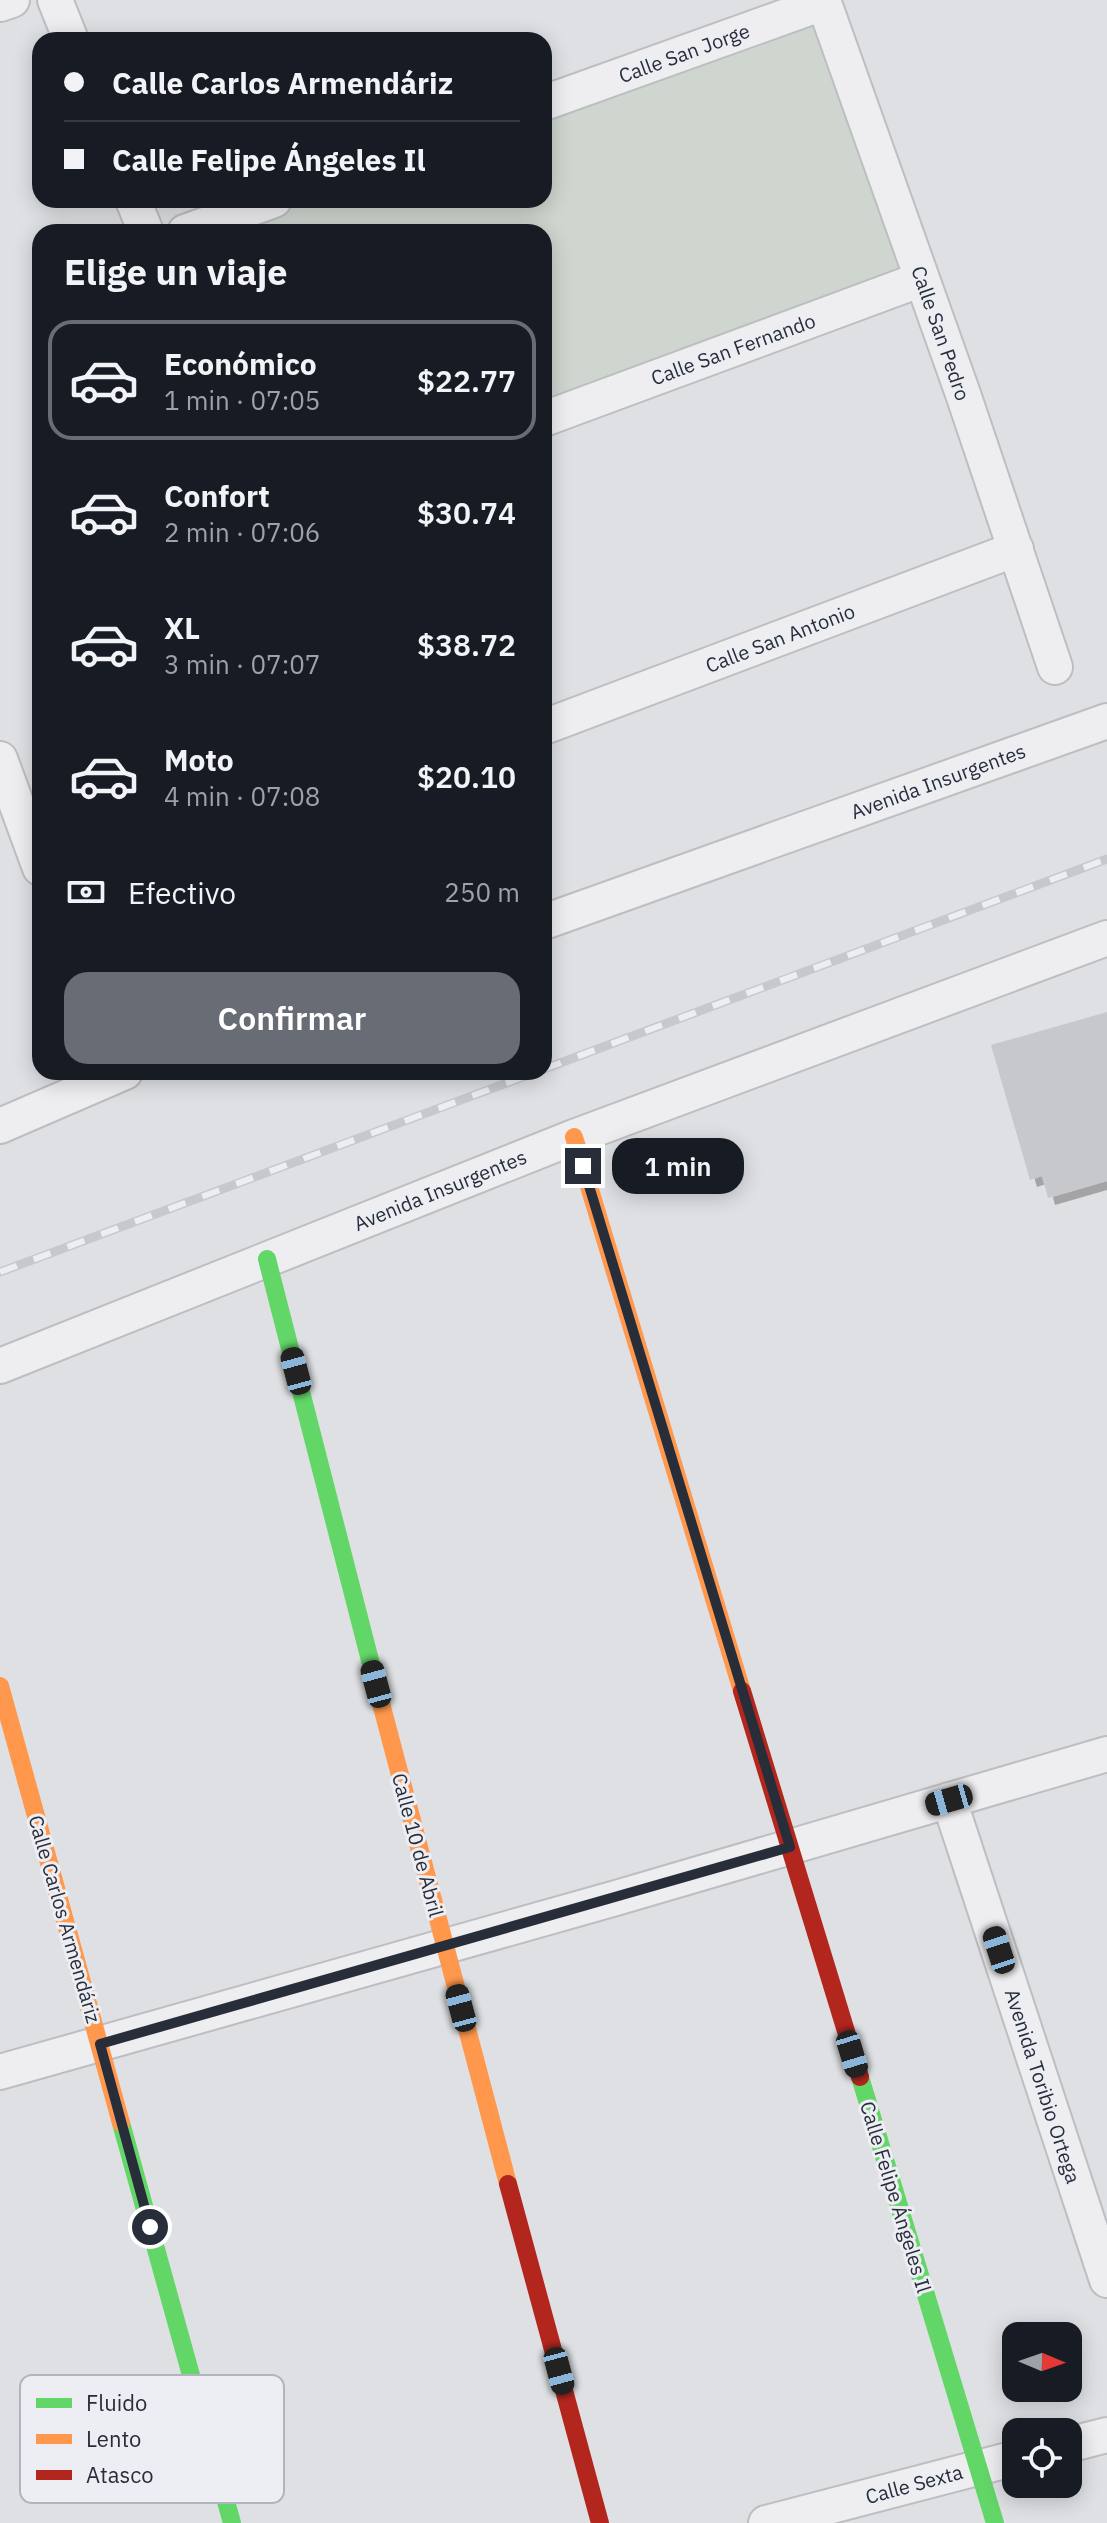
<!DOCTYPE html>
<html lang="es">
<head>
<meta charset="utf-8">
<style>
  body { margin:0; font-family:"IBM Plex Sans",sans-serif; background:#242831; color:#f1f3f6; height:100vh; display:flex; flex-direction:column; font-size:30px; white-space:nowrap }
  * { box-sizing:border-box; margin:0 }
  p { font-size:26px; color:#9ea1a6 }
  .icon { flex:none; width:44px; height:44px; fill:none; stroke:currentColor; stroke-width:2; stroke-linecap:round; stroke-linejoin:round }
  .map { position:relative; flex:1; overflow:hidden }
  .panel { position:absolute; left:32px; top:224px; width:520px; height:856px; display:flex; flex-direction:column; background:#171b24; border-radius:24px; box-shadow:0 4px 20px #0003 }
  .panel>* { flex:none }
  .guide { position:absolute; left:32px; top:32px; width:520px; height:176px; border-radius:24px; box-shadow:0 4px 20px #0003; display:grid; align-content:center; height:176px; padding:0 32px; background:#171b24 }
  .needle { width:52px; rotate:92deg }
  .tools { position:absolute; left:1002px; top:2322px; display:grid; gap:16px }
  .tools a { display:grid; place-items:center; width:80px; height:80px; border-radius:16px; background:#171b24; box-shadow:0 4px 20px #0003; font-size:40px }
  .end { position:absolute; width:36px; height:36px; margin:-18px; border:10px solid #282d3a; background:#fff; box-shadow:0 0 0 4px #fff }
  .from { border-radius:50% }
  .bubble { position:absolute; height:56px; border-radius:24px; background:#171b24; box-shadow:0 4px 20px #0003; font-size:26px; font-weight:600; line-height:56px; text-align:center }
  .car { position:absolute; width:24px; height:48px; margin:-24px -12px; border-radius:10px; box-shadow:0 0 6px 2px #0007; background:linear-gradient(#222 24%,#8ab4d8 0 40%,#222 0 76%,#8ab4d8 0 86%,#222 0) }
  .guide b { display:flex; align-items:center; gap:28px; height:76px; font-size:30px }
  .guide b+b { border-top:2px solid #363941 }
  .guide i { width:20px; height:20px; background:#f1f3f6 }
  ul { padding:0; list-style:none }
  li { display:flex; align-items:center; gap:24px; height:120px; margin:0 16px 12px; padding:0 16px; border:4px solid transparent; border-radius:24px }
  li div { flex:1 }
  li b { display:block; font-size:30px }
  li em { font-style:normal; font-weight:600 }
  li.selected { border-color:#686c75 }
  li>.icon { width:72px; height:72px; stroke-width:1.5 }
  h2 { padding:0 32px; font-size:36px; line-height:96px }
  .pay { display:flex; align-items:center; gap:20px; height:88px; padding:0 32px; font-size:30px }
  .pay p { margin-inline-start:auto }
  .primary-button { display:flex; gap:16px; margin-top:auto; padding:16px 32px }
  .primary-button a { flex:1; height:92px; border-radius:24px; background:#686c75; color:#fff; font-size:32px; font-weight:600; line-height:92px; text-align:center }
  .map>svg:first-child { display:block }
  .green { fill:#ced6cf }
  .building { fill:#c7c8cb; filter:url(#shadow) }
  .lines { fill:none; stroke-linecap:round; stroke-linejoin:round }
  .street-casing { stroke:#bdbec1; stroke-width:38 }
  .street { stroke:#eeeef0; stroke-width:34 }
  .fast { stroke:#63d668; stroke-width:18 }
  .slow { stroke:#ff974d; stroke-width:18 }
  .jam { stroke:#b3261e; stroke-width:18 }
  .rail-casing { stroke:#c7c8cb; stroke-width:9 }
  .rail { stroke:#eceef3; stroke-width:6; stroke-dasharray:18; stroke-linecap:butt }
  .route { stroke:#282d3a; stroke-width:10 }
  .labels { text-anchor:middle; dominant-baseline:central; stroke-width:6; stroke-linejoin:round; paint-order:stroke }
  .street-label { font-size:20px; fill:#282d3a; stroke:#eceef3 }
  .key { fill:#eceef3; stroke:#b1b4bc; stroke-width:2 }
  .key-label { font-size:22px; fill:#282d3a }
</style>
</head>
<body>
<div class="map">
<svg width="1107" height="2523" viewBox="0 0 1107 2523">
  <defs>
    <filter id="shadow"><feDropShadow dx="7" dy="7" stdDeviation="0" flood-color="#0004"/></filter>
  </defs>
  <rect width="100%" height="100%" fill="#dfe0e3"/>
  <path class="green" d="M 823,3 L 922,279 L 544,419 L 544,232 L 185,232 L 274,200 L 544,200 L 544,103 Z"/>
  <path class="building" d="M 1107,1012 L 1107,1181 L 1048,1198 L 1042,1176 L 1030,1180 L 991,1045 Z"/>
  <g class="lines">
    <g class="street-casing">
      <path id="street" d="M 55,0 L 71,40
        M 823,0 L 963,394 L 1055,667
        M 0,4 L 12,0
        M 544,103 L 823,3
        M 133,200 L 146,232
        M 185,232 L 274,200
        M 544,419 L 922,279
        M 544,727 L 1016,549
        M 0,759 L 40,868
        M 544,922 L 1107,721
        M 0,1126 L 125,1072
        M 0,1366 L 574,1137 L 1107,938
        M 949,1800 L 1107,2280
        M 0,2072 L 616,1898 L 1107,1754
        M 1068,2445 L 1107,2435
        M 766,2523 L 1016,2458"/>
    </g>
    <use href="#street" class="street"/>
    <path class="fast" d="M 267,1259 L 382,1707
      M 860,2077 L 995,2523
      M 121,2123 L 232,2523"/>
    <path class="slow" d="M 574,1137 L 742,1691
      M 0,1686 L 121,2123
      M 382,1707 L 508,2184"/>
    <path class="jam" d="M 742,1691 L 860,2077
      M 508,2184 L 600,2523"/>
    <g class="rail-casing">
      <path id="rail" d="M 544,1069 L 1107,859
        M 0,1272 L 536,1072"/>
    </g>
    <use href="#rail" class="rail"/>
  </g>
  <g class="lines">
    <path class="route" d="M 150,2227 L 100,2044 L 790,1847 L 583,1166"/>
  </g>
  <g class="labels">
    <g class="street-label">
      <text transform="translate(684 53) rotate(-20)">Calle San Jorge</text>
      <text transform="translate(941 333) rotate(71)">Calle San Pedro</text>
      <text transform="translate(733 349) rotate(-20)">Calle San Fernando</text>
      <text transform="translate(780 638) rotate(-21)">Calle San Antonio</text>
      <text transform="translate(938 781) rotate(-20)">Avenida Insurgentes</text>
      <text transform="translate(440 1190) rotate(-22)">Avenida Insurgentes</text>
      <text transform="translate(418 1845) rotate(75)">Calle 10 de Abril</text>
      <text transform="translate(65 1919) rotate(74)">Calle Carlos Armendáriz</text>
      <text transform="translate(1043 2086) rotate(72)">Avenida Toribio Ortega</text>
      <text transform="translate(896 2197) rotate(73)">Calle Felipe Ángeles Il</text>
      <text transform="translate(914 2484) rotate(-15)">Calle Sexta</text>
    </g>
  </g>
  <rect x="20" y="2375" width="264" height="128" rx="12" class="key"/>
  <rect x="36" y="2398" width="36" height="10" fill="#63d668"/>
  <rect x="36" y="2434" width="36" height="10" fill="#ff974d"/>
  <rect x="36" y="2470" width="36" height="10" fill="#b3261e"/>
  <g class="key-label">
    <text x="86" y="2411">Fluido</text>
    <text x="86" y="2447">Lento</text>
    <text x="86" y="2483">Atasco</text>
  </g>
</svg>
<div class="tools">
<a><svg class="needle" viewBox="-14 -14 28 28"><path d="M0-13l5 13h-10z" fill="#e53935"/><path d="M0 13l5-13h-10z" fill="#9ea1a6"/></svg></a>
<a><svg class="icon" aria-label="locate" viewBox="0 0 24 24"><circle cx="12" cy="12" r="6"/><path d="M12 2v4M12 18v4M2 12h4M18 12h4"/></svg></a>
</div>
<i class="end from" style="left:150px;top:2227px"></i>
<i class="end" style="left:583px;top:1166px"></i>
<div class="bubble" style="left:612px;top:1138px;width:132px">1 min</div>
<i class="car" style="left:296px;top:1371px;rotate:345deg"></i>
<i class="car" style="left:376px;top:1684px;rotate:345deg"></i>
<i class="car" style="left:949px;top:1800px;rotate:254deg"></i>
<i class="car" style="left:999px;top:1950px;rotate:342deg"></i>
<i class="car" style="left:461px;top:2008px;rotate:345deg"></i>
<i class="car" style="left:852px;top:2054px;rotate:163deg"></i>
<i class="car" style="left:559px;top:2371px;rotate:165deg"></i>
<div class="guide">
<b><i class="from"></i>Calle Carlos Armendáriz</b>
<b><i></i>Calle Felipe Ángeles Il</b>
</div>
<section class="panel">
<h2>Elige un viaje</h2>
<ul>
<li class="selected"><svg class="icon" aria-label="car" viewBox="0 0 24 24"><path d="M5 17H2v-5l4-1 3-4h7l3 4 3 1v5h-3M9 17h6M6 11h13"/><circle cx="7" cy="17" r="2"/><circle cx="17" cy="17" r="2"/></svg><div><b>Económico</b><p>1 min · 07:05</p></div><em>$22.77</em></li>
<li><svg class="icon" aria-label="car" viewBox="0 0 24 24"><path d="M5 17H2v-5l4-1 3-4h7l3 4 3 1v5h-3M9 17h6M6 11h13"/><circle cx="7" cy="17" r="2"/><circle cx="17" cy="17" r="2"/></svg><div><b>Confort</b><p>2 min · 07:06</p></div><em>$30.74</em></li>
<li><svg class="icon" aria-label="car" viewBox="0 0 24 24"><path d="M5 17H2v-5l4-1 3-4h7l3 4 3 1v5h-3M9 17h6M6 11h13"/><circle cx="7" cy="17" r="2"/><circle cx="17" cy="17" r="2"/></svg><div><b>XL</b><p>3 min · 07:07</p></div><em>$38.72</em></li>
<li><svg class="icon" aria-label="car" viewBox="0 0 24 24"><path d="M5 17H2v-5l4-1 3-4h7l3 4 3 1v5h-3M9 17h6M6 11h13"/><circle cx="7" cy="17" r="2"/><circle cx="17" cy="17" r="2"/></svg><div><b>Moto</b><p>4 min · 07:08</p></div><em>$20.10</em></li>
</ul>
<div class="pay"><svg class="icon" aria-label="cash" viewBox="0 0 24 24"><path d="M3 7h18v10H3z"/><circle cx="12" cy="12" r="2"/></svg>Efectivo<p>250 m</p></div>
<div class="primary-button"><a>Confirmar</a></div>
</section>
</div>
</body>
</html>
